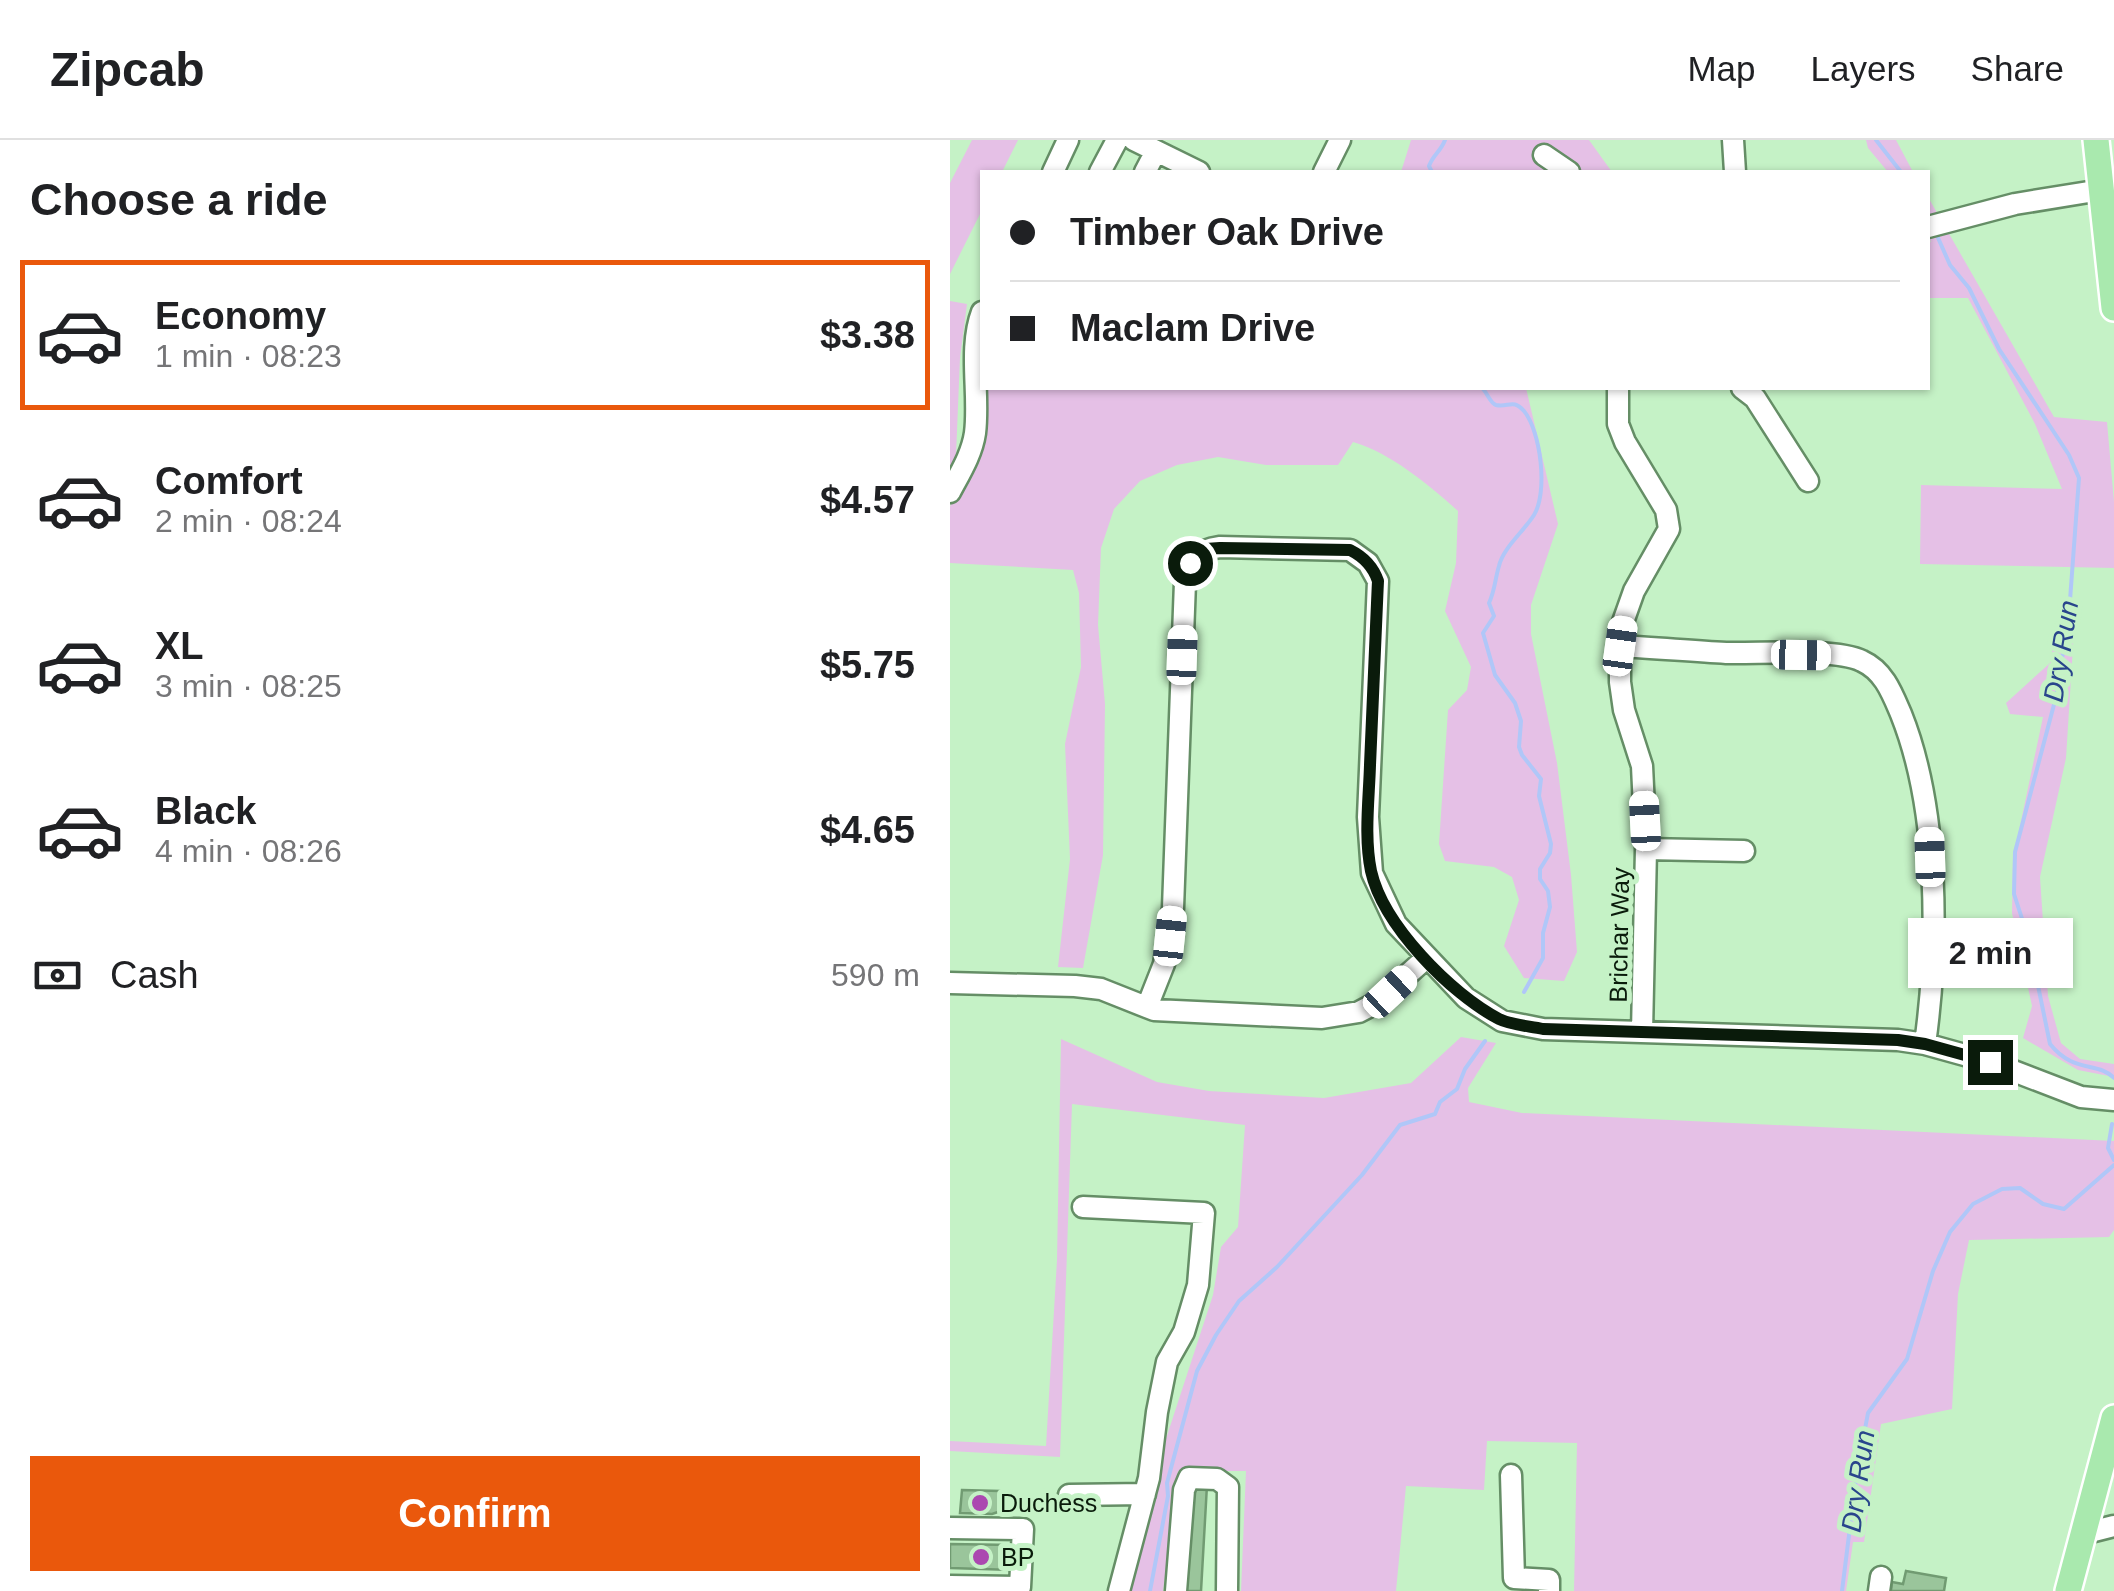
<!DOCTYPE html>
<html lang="en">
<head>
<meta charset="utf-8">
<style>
  body { margin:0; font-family:Arial,sans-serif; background:#f6f6f6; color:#202124; height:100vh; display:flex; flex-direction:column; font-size:38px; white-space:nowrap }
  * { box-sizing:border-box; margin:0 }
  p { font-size:32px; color:#757577 }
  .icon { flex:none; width:55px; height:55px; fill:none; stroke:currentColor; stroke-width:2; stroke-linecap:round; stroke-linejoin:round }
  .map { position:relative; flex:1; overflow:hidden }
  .sheet { display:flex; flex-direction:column; background:#fff; width:950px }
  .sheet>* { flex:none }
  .hud { position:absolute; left:30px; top:30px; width:950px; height:220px; border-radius:0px; box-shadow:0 2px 8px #0004; display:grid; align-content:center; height:220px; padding:0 30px; background:#fff }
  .end { position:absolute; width:45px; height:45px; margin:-22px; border:12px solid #0a1b0b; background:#fff; box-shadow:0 0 0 5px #fff }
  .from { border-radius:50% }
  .bubble { position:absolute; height:70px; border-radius:0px; background:#fff; box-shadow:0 2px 8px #0004; font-size:32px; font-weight:800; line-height:70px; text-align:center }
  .car { position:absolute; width:30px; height:60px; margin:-30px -15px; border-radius:12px; box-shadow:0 0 8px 2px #0007; background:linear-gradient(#fff 24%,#345 0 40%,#fff 0 76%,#345 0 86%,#fff 0) }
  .hud b { display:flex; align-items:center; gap:35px; height:95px; font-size:38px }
  .hud b+b { border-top:2px solid #e0e0e0 }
  .hud i { width:25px; height:25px; background:#202124 }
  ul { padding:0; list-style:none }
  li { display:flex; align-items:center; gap:30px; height:150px; margin:0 20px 15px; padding:0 10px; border:5px solid transparent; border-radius:0px }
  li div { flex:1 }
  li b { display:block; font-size:38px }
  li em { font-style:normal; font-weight:800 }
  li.current { border-color:#ea580c }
  li>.icon { width:90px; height:90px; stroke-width:1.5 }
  h2 { padding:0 30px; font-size:45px; line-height:120px }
  .pay { display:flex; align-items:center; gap:25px; height:110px; padding:0 30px; font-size:38px }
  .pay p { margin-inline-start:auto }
  .cta { display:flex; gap:20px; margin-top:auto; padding:20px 30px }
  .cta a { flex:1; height:115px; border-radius:0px; background:#ea580c; color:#fff; font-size:40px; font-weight:800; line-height:115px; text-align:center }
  header { display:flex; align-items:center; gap:60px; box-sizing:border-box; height:140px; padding:0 50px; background:#fff; border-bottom:2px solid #e0e0e0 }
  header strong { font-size:48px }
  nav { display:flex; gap:55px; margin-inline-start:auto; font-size:35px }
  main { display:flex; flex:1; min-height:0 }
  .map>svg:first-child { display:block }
  .green { fill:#e5c0e6 }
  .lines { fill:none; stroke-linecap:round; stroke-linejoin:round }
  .stream { stroke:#b0c7f8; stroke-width:4 }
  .building { fill:#9ac59b; stroke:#719b72; stroke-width:2.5 }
  .minor-casing { stroke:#658e66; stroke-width:25 }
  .major-casing { stroke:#fff; stroke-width:30 }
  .minor { stroke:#fff; stroke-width:20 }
  .major { stroke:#a9e9ae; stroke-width:25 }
  .route { stroke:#0a1b0b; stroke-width:12 }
  .poi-dot { fill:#ab49b0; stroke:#c5f2c6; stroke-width:4 }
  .labels { text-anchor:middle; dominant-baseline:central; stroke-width:10; stroke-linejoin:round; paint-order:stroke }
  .street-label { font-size:25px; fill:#0a1b0b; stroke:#c5f2c6 }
  .poi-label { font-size:25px; fill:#0a1b0b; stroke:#c5f2c6; text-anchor:start }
  .water-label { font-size:28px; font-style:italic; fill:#29458c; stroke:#c5f2c6 }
</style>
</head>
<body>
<header>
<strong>Zipcab</strong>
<nav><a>Map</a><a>Layers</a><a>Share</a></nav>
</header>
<main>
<section class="sheet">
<h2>Choose a ride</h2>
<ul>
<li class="current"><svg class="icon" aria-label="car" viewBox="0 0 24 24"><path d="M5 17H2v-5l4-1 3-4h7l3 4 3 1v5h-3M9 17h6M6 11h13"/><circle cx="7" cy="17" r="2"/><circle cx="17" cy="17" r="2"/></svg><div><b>Economy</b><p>1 min · 08:23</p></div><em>$3.38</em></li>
<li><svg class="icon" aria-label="car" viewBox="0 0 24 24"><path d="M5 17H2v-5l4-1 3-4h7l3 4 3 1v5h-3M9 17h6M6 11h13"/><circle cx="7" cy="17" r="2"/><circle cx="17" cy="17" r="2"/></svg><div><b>Comfort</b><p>2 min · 08:24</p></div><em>$4.57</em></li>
<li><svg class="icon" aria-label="car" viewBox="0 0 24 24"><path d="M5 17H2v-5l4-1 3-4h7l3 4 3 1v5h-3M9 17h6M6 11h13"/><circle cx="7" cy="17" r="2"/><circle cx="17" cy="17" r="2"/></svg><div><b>XL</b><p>3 min · 08:25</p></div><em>$5.75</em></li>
<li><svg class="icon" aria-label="car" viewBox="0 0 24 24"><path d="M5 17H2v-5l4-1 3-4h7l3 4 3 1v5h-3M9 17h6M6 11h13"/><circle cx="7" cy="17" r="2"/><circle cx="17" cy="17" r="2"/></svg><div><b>Black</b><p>4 min · 08:26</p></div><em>$4.65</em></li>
</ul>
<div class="pay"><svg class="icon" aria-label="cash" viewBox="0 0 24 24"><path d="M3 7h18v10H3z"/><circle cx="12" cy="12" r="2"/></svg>Cash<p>590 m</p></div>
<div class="cta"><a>Confirm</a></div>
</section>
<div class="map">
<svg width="1164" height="1451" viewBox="0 0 1164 1451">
  <rect width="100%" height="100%" fill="#c5f2c6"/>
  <path class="green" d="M 22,0 L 68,0 L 52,32 L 32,32 L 32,70 L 0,134 L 0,43 Z
    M 461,0 L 639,0 L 662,32 L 451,32 Z
    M 916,0 L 946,0 L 963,32 L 938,32 L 918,8 Z
    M 978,57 L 1104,277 L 1157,282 L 1164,362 L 1164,428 L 970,424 L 971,345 L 1112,349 L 1085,284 L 1018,158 L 978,158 L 978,102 L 981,102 L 978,96 Z
    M 0,161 L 17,164 L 10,218 L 6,315 L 0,329 Z
    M 35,248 L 576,248 L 608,384 L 581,465 L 581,494 L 607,623 L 621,735 L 627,812 L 614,841 L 574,838 L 554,806 L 569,760 L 562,737 L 544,727 L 495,721 L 489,704 L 498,570 L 517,550 L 521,527 L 495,471 L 506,423 L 508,371 C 479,345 441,313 403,302 L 388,325 L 316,325 L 268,317 L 227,325 L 190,341 L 164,369 L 151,408 L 148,485 L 155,564 L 153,715 L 133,828 L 108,827 L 120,719 L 115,604 L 131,527 L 129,453 L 123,430 L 0,423 L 0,367 Z
    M 1109,474 L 1125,474 L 1116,618 L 1090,737 L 1098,856 L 1111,903 L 1130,919 L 1164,924 L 1164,937 L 1128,930 L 1073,898 L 1082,866 L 1062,773 L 1063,719 L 1093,577 L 1060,574 L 1056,563 L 1100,523 Z
    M 511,897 L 546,903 L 518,948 L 519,962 L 572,973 L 1164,1001 L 1164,1090 L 1159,1097 L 1019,1100 L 1008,1154 L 1002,1269 L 931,1284 L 914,1402 L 903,1402 L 896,1451 L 624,1451 L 627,1303 L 537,1301 L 534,1350 L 456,1346 L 446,1451 L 291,1451 L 296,1331 L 228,1331 L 213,1451 L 179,1451 L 211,1314 L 263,1155 L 271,1107 L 288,1087 L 295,985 L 122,964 L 110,1317 L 0,1311 L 0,1301 L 96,1306 L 107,1120 L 111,899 L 207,942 L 259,951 L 374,958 L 461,943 Z"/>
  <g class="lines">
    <path class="stream" d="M 926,0 L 951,32
      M 482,32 L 479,26 C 483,15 491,11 495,0
      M 985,91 L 1000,125 L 1019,148 L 1049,209 L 1119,315 L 1129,338 L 1119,474 L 1106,557 L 1065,712 L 1064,754 L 1078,797 L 1100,904 C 1124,934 1148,921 1164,938
      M 532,248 C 537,252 540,263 546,265 C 558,268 563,258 574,271 C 591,292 598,352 584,375 C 574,391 553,408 549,426 C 545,439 545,450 539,463 L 544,476 L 533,493 L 545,535 L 565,563 L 571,581 L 569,607 L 572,615 L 591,639 L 589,656 L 601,704 L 600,713 L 590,729 L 590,739 L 598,751 L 600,767 L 593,793 L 593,818 L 574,852
      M 1162,984 L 1158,1008 L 1164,1020
      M 200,1451 L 218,1356 L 217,1343 L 247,1231 L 266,1195 L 289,1161 L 327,1127 L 412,1035 L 450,985 L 485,974 L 490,962 L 507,949 L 515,929 L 535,901
      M 892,1451 L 907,1331 L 918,1273 L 957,1219 L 983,1131 L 1000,1092 L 1023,1064 L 1052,1049 L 1070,1048 L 1093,1064 L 1114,1069 L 1164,1025"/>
  </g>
  <path class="building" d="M 240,1344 L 257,1345 L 251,1451 L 234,1451 Z
    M 12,1350 L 50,1351 L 51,1371 L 42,1374 L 10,1373 Z
    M 0,1404 L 63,1405 L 62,1430 L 0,1428 Z
    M 956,1431 L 996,1438 L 994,1451 L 941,1451 L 942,1442 L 953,1444 Z"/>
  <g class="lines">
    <g class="minor-casing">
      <path id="minor" d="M 184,0 L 249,32
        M 783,0 L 785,32
        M 594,15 L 619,32
        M 103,32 L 118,0
        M 150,32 L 167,0
        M 195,32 L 206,11
        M 374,32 L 390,0
        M 978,87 L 1065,64 L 1151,50
        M 668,248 L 668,284 L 675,302 L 716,370 L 719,389 L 684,451 L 673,482 L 670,506 L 670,542 L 674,570 L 692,626 L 696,709 L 692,892
        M 792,248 L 805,258 L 858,341
        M 0,352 C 10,333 22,314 25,293 C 30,254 18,209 32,172
        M 670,506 C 706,508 741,511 776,513 C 809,514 886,508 912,521 C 934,531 942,553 951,574 C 989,669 989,803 975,904
        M 696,709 L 794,711
        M 0,843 L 125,846 L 151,849 L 204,870 L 372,878 L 409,872 L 426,863 L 475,819
        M 197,867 L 214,824 L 223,768 L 235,442 C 239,420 247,410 270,407 L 400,410 L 418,423 L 428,441 L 418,677 L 422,733 L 446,784 L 516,858 L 552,881 L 593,889 L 948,900 L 975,904 L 1040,922 L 1131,957 L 1164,960
        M 133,1067 L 254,1073 L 248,1145 L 234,1192 L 217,1222 L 207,1272 L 199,1338 L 169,1451
        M 561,1335 L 564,1438 L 599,1440 L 599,1451
        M 119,1355 L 195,1354
        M 0,1388 L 73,1389 L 70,1447 L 0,1446
        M 1136,1393 L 1164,1386
        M 226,1451 L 234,1350 L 239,1338 L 267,1339 L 278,1347 L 277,1451
        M 929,1451 L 931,1437"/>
    </g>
    <g class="major-casing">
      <path id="major" d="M 1146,0 L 1164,168
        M 1118,1451 L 1164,1278"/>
    </g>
    <use href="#minor" class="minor"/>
    <use href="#major" class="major"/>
  </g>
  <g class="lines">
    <path class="route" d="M 240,423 L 256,409 L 270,408 L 400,410 C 414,417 423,426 428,441 C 425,502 423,563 420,625 C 419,659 414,697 421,731 C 433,785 501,854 549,879 C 561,885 579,886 593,889 L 948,900 L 975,904 L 1040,922"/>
  </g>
  <g class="poi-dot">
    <circle cx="30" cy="1363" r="10"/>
    <circle cx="31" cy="1417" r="10"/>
  </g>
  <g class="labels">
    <g class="street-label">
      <text transform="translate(669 795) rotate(-89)">Brichar Way</text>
    </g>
    <g class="poi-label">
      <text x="50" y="1363">Duchess</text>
      <text x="51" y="1417">BP</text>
    </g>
    <g class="water-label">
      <text transform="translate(1111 511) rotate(-81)">Dry Run</text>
      <text transform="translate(908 1341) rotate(-82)">Dry Run</text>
    </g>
  </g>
</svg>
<i class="end from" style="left:240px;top:423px"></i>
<i class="end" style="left:1040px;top:922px"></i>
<div class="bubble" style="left:958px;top:778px;width:165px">2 min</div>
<i class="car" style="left:670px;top:506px;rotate:8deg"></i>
<i class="car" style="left:232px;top:515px;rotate:2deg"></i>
<i class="car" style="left:851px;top:515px;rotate:91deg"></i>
<i class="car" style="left:695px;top:681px;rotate:357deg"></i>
<i class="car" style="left:980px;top:717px;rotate:358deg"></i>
<i class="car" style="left:220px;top:796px;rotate:6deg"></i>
<i class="car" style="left:440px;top:852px;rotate:47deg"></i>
<div class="hud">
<b><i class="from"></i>Timber Oak Drive</b>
<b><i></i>Maclam Drive</b>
</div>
</div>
</main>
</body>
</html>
